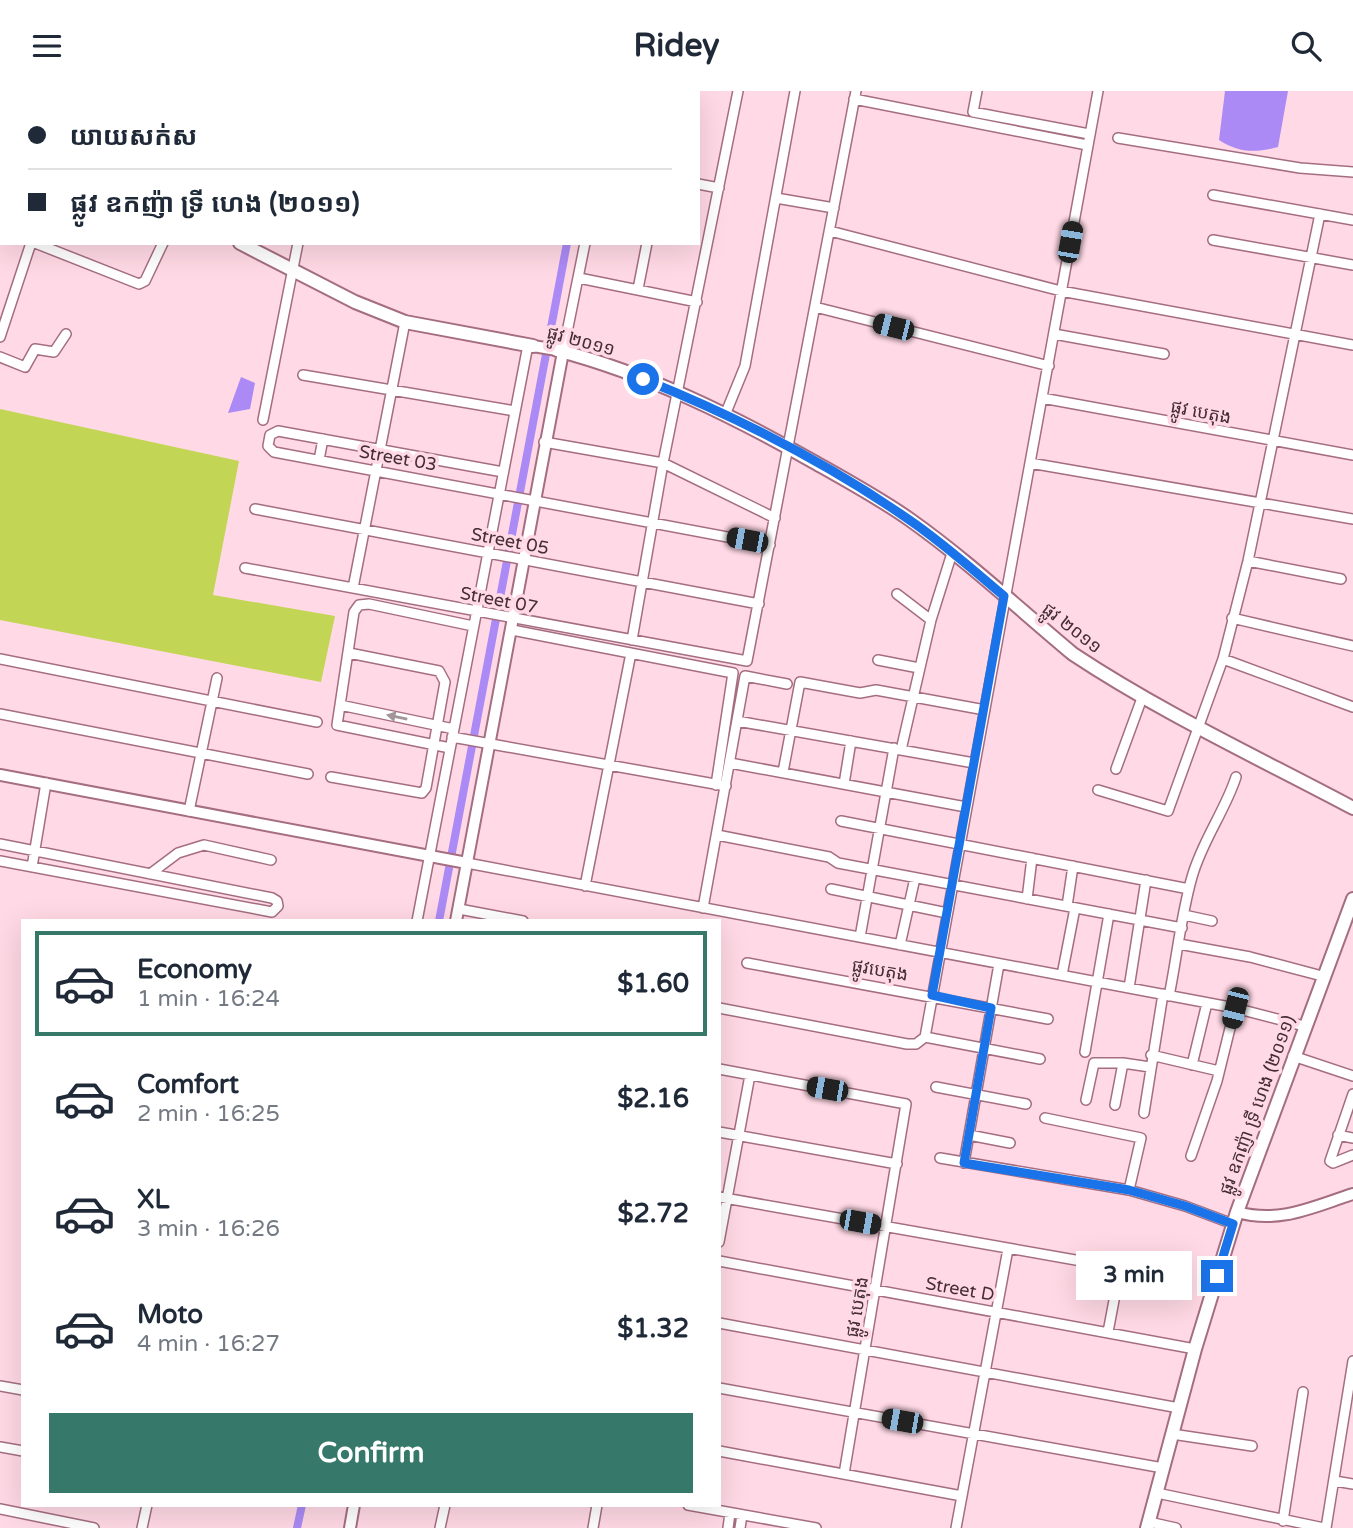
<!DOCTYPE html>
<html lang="en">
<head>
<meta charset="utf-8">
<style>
  body { margin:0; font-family:"Varela Round","Noto Sans Khmer",sans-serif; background:#f2f2f3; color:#1f2937; height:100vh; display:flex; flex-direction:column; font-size:26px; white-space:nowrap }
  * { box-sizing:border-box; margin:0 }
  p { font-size:23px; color:#747a83 }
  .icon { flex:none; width:38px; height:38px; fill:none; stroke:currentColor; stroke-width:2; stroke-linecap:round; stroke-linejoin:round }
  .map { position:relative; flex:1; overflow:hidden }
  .drawer { position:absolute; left:21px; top:828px; width:700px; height:588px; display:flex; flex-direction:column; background:#fff; border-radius:0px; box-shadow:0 7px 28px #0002 }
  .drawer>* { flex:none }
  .banner { position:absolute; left:0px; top:0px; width:700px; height:154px; box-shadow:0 7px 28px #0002; display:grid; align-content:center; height:154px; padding:0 28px; background:#fff }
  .end { position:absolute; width:32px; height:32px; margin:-16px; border:9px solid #1a73e8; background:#fff; box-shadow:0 0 0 4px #fff }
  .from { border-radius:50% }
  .bubble { position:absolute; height:49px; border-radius:0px; background:#fff; box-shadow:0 7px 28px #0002; font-size:23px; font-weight:700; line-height:49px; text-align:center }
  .car { position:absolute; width:21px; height:42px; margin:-21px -10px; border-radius:9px; box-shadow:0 0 5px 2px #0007; background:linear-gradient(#222 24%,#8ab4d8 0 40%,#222 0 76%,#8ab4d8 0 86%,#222 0) }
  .banner b { display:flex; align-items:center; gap:24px; height:66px; font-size:26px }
  .banner b+b { border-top:2px solid #e0e1e3 }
  .banner i { width:18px; height:18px; background:#1f2937 }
  ul { padding:12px 0 0; list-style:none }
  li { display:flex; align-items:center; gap:21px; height:105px; margin:0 14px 10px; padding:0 14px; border:4px solid transparent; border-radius:0px }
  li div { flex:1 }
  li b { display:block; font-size:26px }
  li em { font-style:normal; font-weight:700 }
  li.selected { border-color:#367869 }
  li>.icon { width:63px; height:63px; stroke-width:1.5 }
  .cta { display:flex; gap:14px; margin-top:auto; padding:14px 28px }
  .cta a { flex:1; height:80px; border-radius:0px; background:#367869; color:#fff; font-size:28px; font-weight:700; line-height:80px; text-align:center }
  header { display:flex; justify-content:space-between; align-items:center; height:91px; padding:0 28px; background:#fff; font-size:32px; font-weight:700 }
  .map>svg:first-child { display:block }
  .green { fill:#c3d555 }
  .water { fill:#ab8af5 }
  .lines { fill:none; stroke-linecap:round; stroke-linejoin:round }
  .canal { stroke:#ab8af5; stroke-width:8 }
  .minor-casing { stroke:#a56d81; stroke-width:12 }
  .tertiary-casing { stroke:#a56d81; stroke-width:14 }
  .secondary-casing { stroke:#a56d81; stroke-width:16 }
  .minor { stroke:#fff; stroke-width:9 }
  .tertiary { stroke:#fff; stroke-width:10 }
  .secondary { stroke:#fff; stroke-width:12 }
  .oneway { fill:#a2969a }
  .route { stroke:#1a73e8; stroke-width:9 }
  .labels { text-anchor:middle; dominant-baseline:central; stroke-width:7; stroke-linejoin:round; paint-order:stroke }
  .street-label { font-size:18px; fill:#452d36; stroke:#ffd9e5 }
</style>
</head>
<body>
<header><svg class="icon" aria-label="menu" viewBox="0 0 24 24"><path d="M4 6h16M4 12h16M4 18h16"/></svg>Ridey<svg class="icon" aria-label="search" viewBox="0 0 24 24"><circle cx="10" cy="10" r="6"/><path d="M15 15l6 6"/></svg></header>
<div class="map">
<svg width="1353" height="1437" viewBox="0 0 1353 1437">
  <rect width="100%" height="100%" fill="#ffd9e5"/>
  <path class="green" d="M 0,318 L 239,370 L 213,504 L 335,525 L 321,591 L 0,529 Z"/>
  <path class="water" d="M 1225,0 L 1288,0 L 1278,56 C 1255,62 1239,62 1219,49 Z
    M 241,286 L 255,292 L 250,318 L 228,322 Z"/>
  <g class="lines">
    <path class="canal" d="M 596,2 L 596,0
      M 439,830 L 567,152
      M 297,1437 L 302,1414"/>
    <g class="minor-casing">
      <path id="minor" d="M 142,0 L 148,2
        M 977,0 L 973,21 L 1089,43
        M 328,2 L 328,0
        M 614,2 L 614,0
        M 854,8 L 1087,54
        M 1118,47 L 1300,77 L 1353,81
        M 698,93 L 719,97
        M 1213,104 L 1353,129
        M 776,107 L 834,117
        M 0,139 L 2,140
        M 830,140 L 1061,200 L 1353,254
        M 1213,149 L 1353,174
        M 35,152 L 139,193 L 145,190 L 163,152
        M 579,187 L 697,211
        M 638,198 L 647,152
        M 815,216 L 1049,275
        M 1054,243 L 1164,263
        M 0,246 L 31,152
        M 563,261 L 585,152
        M 0,266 L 25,276 L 35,258 L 54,261 L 66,243
        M 303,284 L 515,320
        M 1042,307 L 1353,364
        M 725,324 L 745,275 L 795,0
        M 263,329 L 298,152
        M 544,351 L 663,372 L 775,427
        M 319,369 L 323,348
        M 1030,372 L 1353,428
        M 503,381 L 278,340 L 270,344 L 268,355 L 274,361 L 770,454
        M 255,418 L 759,513
        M 1248,470 L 1341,488
        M 245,477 L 747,570 L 856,0
        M 353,497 L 405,231
        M 897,503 L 931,529
        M 1232,527 L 1353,555
        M 512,539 L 733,582 L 716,694
        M 632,549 L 663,372 L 738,0
        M 0,568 L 317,631
        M 1223,568 L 1353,616
        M 878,569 L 919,577
        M 340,614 L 454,638
        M 0,623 L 308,683
        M 737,630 L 974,672
        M 452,646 L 726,695
        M 450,657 L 337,634 L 354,521 L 359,514 L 369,513 L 473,535
        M 901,659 L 931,529 L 952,462
        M 730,672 L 966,716
        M 1116,678 L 1142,607
        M 783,681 L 800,591 L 860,602 L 876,599 L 985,619
        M 331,686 L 422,702 L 426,697 L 445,591 L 439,580 L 349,562
        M 844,693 L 851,650
        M 1098,699 L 1168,720 L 1223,568 L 1248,470 L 1320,123
        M 189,720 L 217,587
        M 841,730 L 1189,798
        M 717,744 L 829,766 L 838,772 L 1182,837
        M 0,753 L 272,807 L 277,810 L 278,815 L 272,821 L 0,770
        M 467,772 L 1235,917 L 1304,935
        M 32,776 L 46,692
        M 150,783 L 178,762 L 204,754 L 271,769
        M 585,795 L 631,562
        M 831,798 L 947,822
        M 1027,808 L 1032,767
        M 1067,815 L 1073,775
        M 703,817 L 745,585 L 787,593
        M 459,818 L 523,830
        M 1184,824 L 1212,830
        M 417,830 L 528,254
        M 860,846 L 894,657
        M 1179,853 L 1250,866 L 1322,885
        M 900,854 L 915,787
        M 747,872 L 1048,928
        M 1062,884 L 1075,817
        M 1129,897 L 1146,789
        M 1169,905 C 1177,866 1181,824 1192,786 C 1202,750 1225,720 1236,686
        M 719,917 L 907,953 L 916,953 L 925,946 L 1040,968
        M 925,946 L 1098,0
        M 1085,961 L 1109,823
        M 1151,964 L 1219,980
        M 1293,965 L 1353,985
        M 1192,974 L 1207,912
        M 719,978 L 906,1013 L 844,1383
        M 936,996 L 1026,1013
        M 1353,1003 L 1330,1070 L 1333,1072 L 1353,1064
        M 1086,1009 L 1094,972 L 1123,972 L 1150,976
        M 1115,1014 L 1123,972
        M 1144,1022 L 1163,903
        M 1045,1027 L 1141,1047 L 1129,1099
        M 719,1041 L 897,1073
        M 969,1044 L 1010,1052
        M 1338,1044 L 1353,1047
        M 1191,1065 L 1217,990 L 1235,917
        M 940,1067 L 1129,1099 L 1185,1115 L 1233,1133
        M 964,1072 L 999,873
        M 719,1106 L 1115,1176 L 1119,1183 L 1108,1241
        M 719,1151 L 750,984
        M 719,1170 L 1195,1258
        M 719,1232 L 1179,1317
        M 0,1295 L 23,1299
        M 719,1297 L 1163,1377
        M 1172,1343 L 1252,1355
        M 0,1356 L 23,1360
        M 719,1360 L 962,1405
        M 1335,1390 L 1353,1393
        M 1157,1402 L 1324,1437
        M 688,1414 L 816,1437
        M 0,1418 L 94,1437
        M 1283,1430 L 1303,1301
        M 1149,1431 L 1176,1437
        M 142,1437 L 147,1414
        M 440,1437 L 445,1414
        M 593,1437 L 597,1414
        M 728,1437 L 730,1422
        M 740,1437 L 742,1424
        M 956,1437 L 1008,1158
        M 1326,1437 L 1353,1270"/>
    </g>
    <g class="tertiary-casing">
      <path id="tertiary" d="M 533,255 L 557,259
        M 0,684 L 467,772
        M 456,830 L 563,261
        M 1237,1121 C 1280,1133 1312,1116 1353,1103
        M 350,1437 L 354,1414"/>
    </g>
    <g class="secondary-casing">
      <path id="secondary" d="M 0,10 L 2,4
        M 240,152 L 355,211 L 405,231 L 533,255
        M 557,259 C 648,283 733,325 814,371 C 846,389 879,407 909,428 C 967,469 1019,518 1073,563 C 1162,622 1259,667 1353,717
        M 1147,1437 L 1195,1258 L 1237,1121 L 1353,808"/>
    </g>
    <use href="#minor" class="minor"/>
    <use href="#tertiary" class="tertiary"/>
    <use href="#secondary" class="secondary"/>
  </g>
  <defs><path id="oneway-solid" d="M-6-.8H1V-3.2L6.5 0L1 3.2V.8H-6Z" transform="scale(1.75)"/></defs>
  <use class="oneway" href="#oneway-solid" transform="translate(397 626) rotate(-168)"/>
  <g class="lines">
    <path class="route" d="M 643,288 C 735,325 826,371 908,428 C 942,451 973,479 1004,505 L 932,904 L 991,917 L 964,1072 L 1129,1099 L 1185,1115 L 1233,1133 L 1217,1185"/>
  </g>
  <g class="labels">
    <g class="street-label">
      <text transform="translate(581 250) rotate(15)">ផ្លូវ ២០១១</text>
      <text transform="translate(1201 321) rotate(11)">ផ្លូវ បេតុង</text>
      <text transform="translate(398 367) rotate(10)">Street 03</text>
      <text transform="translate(510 450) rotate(11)">Street 05</text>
      <text transform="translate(499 509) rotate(11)">Street 07</text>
      <text transform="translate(1072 537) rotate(38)">ផ្លូវ ២០១១</text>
      <text transform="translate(880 879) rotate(10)">ផ្លូវបេតុង</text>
      <text transform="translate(1257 1014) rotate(-70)">ផ្លូវ ឧកញ៉ា ទ្រី ហេង (២០១១)</text>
      <text transform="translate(960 1198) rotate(10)">Street D</text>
      <text transform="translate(857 1216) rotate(-80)">ផ្លូវ បេតុង</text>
    </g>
  </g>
</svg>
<i class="end from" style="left:643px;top:288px"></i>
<i class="end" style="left:1217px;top:1185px"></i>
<div class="bubble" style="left:1076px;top:1160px;width:116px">3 min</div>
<i class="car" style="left:1070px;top:151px;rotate:10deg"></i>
<i class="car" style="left:893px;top:236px;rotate:284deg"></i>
<i class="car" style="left:747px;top:449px;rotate:281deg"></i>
<i class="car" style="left:1235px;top:917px;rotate:194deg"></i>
<i class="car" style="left:827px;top:998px;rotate:280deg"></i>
<i class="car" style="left:860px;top:1131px;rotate:100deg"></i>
<i class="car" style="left:902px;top:1330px;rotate:280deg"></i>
<div class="banner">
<b><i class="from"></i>យាយសក់ស</b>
<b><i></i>ផ្លូវ ឧកញ៉ា ទ្រី ហេង (២០១១)</b>
</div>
<section class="drawer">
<ul>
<li class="selected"><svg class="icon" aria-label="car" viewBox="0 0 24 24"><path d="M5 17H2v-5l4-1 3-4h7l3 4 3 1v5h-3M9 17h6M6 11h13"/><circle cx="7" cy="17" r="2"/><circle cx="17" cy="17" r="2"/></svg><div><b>Economy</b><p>1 min · 16:24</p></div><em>$1.60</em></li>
<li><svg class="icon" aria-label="car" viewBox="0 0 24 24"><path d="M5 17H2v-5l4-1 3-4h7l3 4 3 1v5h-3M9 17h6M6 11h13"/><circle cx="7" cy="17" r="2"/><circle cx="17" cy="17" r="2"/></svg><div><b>Comfort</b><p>2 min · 16:25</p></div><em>$2.16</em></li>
<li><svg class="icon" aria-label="car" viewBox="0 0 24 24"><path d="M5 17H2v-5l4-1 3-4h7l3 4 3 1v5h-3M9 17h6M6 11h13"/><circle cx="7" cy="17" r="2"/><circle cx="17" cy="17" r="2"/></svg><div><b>XL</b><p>3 min · 16:26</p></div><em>$2.72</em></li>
<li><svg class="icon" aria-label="car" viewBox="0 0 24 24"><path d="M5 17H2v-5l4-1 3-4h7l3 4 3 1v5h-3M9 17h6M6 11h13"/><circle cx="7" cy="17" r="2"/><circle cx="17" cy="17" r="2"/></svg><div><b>Moto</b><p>4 min · 16:27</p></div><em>$1.32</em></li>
</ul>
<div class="cta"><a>Confirm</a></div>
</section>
</div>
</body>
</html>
